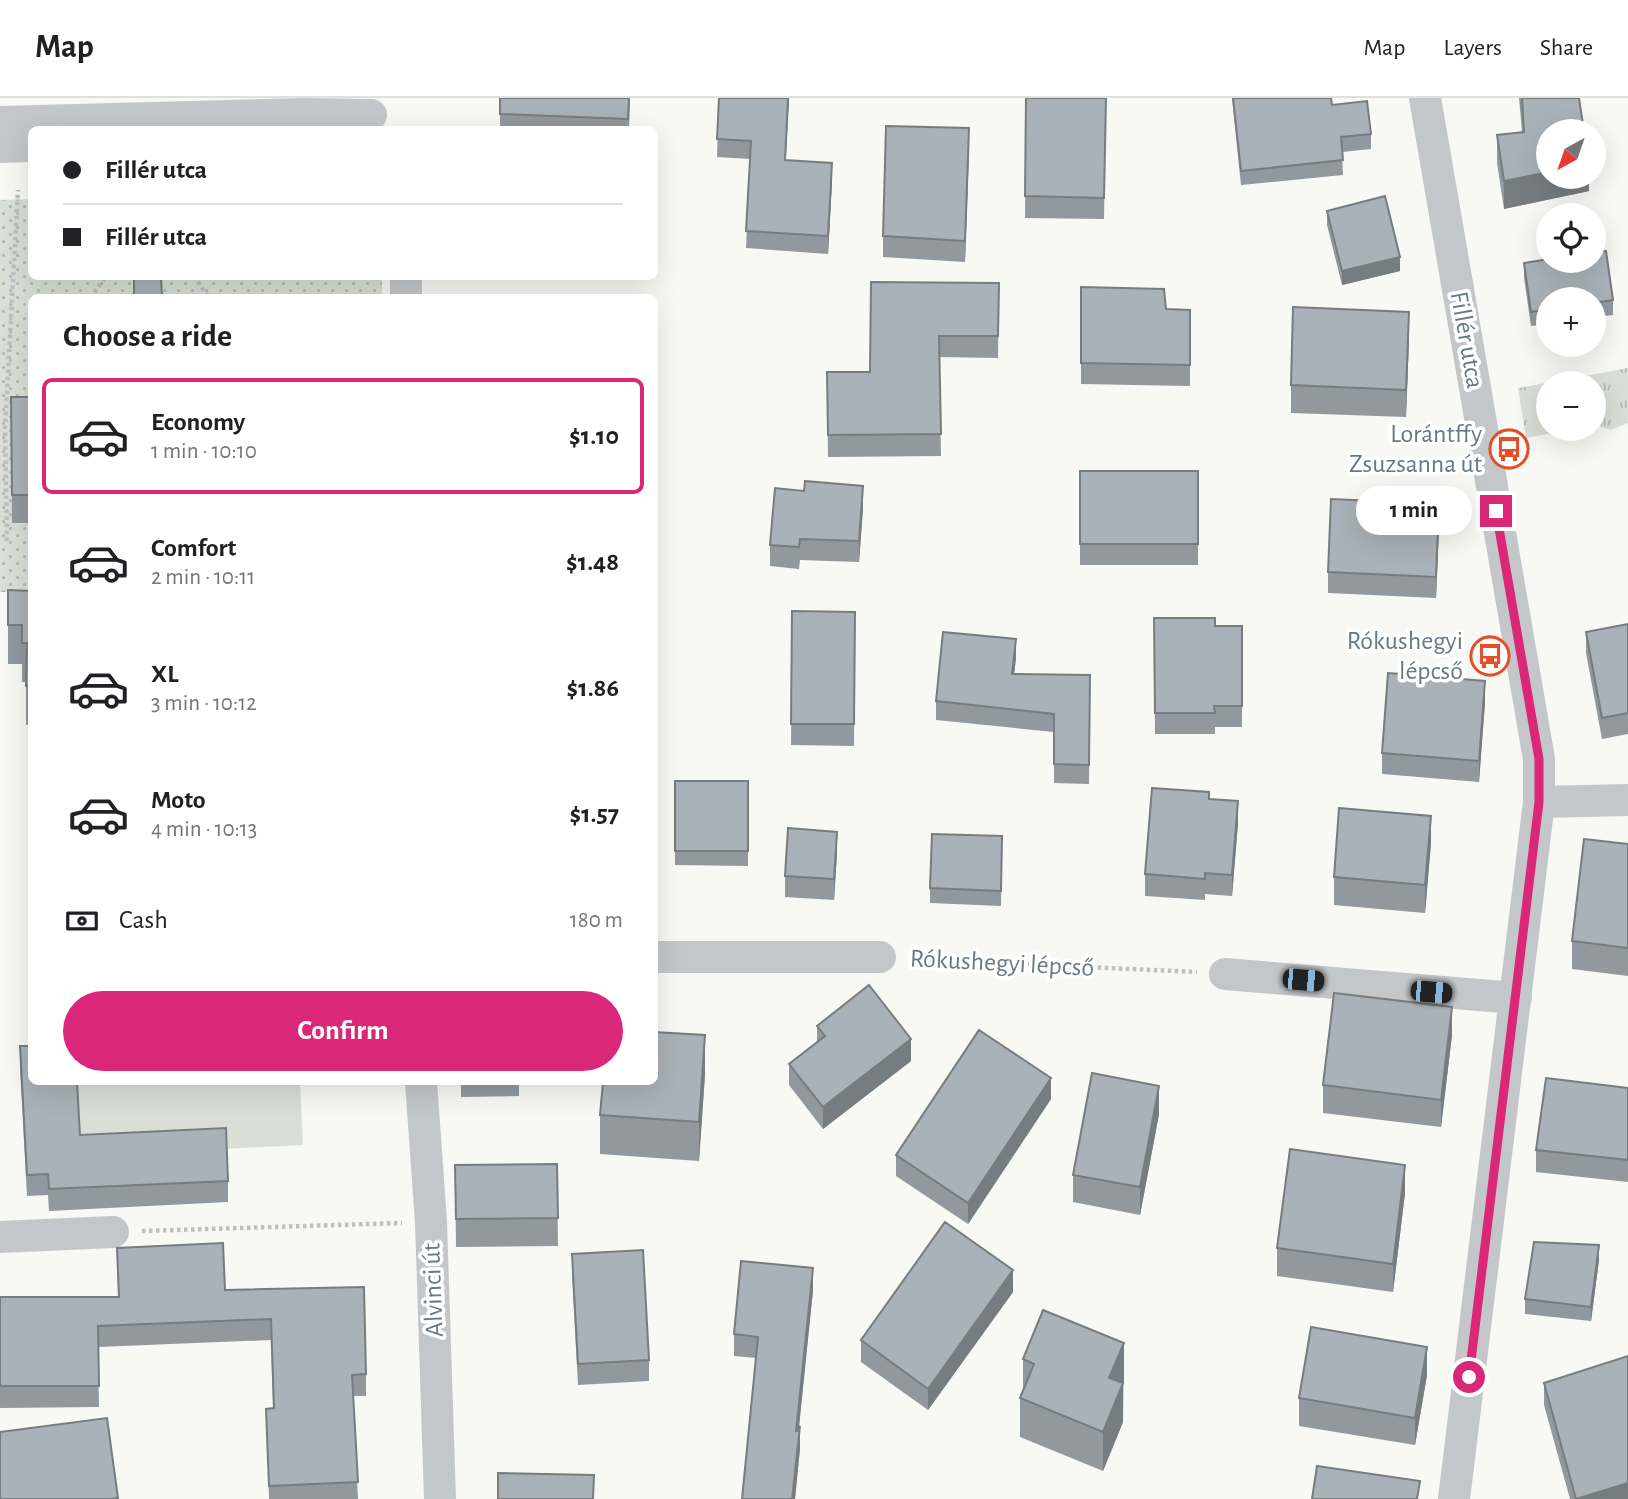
<!DOCTYPE html>
<html lang="en">
<head>
<meta charset="utf-8">
<style>
  body { margin:0; font-family:"Alegreya Sans",sans-serif; background:#f6f6f6; color:#202124; height:100vh; display:flex; flex-direction:column; font-size:26px; white-space:nowrap }
  * { box-sizing:border-box; margin:0 }
  p { font-size:23px; color:#757577 }
  .icon { flex:none; width:38px; height:38px; fill:none; stroke:currentColor; stroke-width:2; stroke-linecap:round; stroke-linejoin:round }
  .map { position:relative; flex:1; overflow:hidden }
  .drawer { position:absolute; left:28px; top:196px; width:630px; height:791px; display:flex; flex-direction:column; background:#fff; border-radius:10px; box-shadow:0 7px 28px #0002 }
  .drawer>* { flex:none }
  .hud { position:absolute; left:28px; top:28px; width:630px; height:154px; border-radius:10px; box-shadow:0 7px 28px #0002; display:grid; align-content:center; height:154px; padding:0 35px; background:#fff }
  .needle { width:46px; rotate:220deg }
  .fabs { position:absolute; left:1536px; top:21px; display:grid; gap:14px }
  .fabs a { display:grid; place-items:center; width:70px; height:70px; border-radius:50%; background:#fff; box-shadow:0 7px 28px #0002; font-size:35px }
  .end { position:absolute; width:32px; height:32px; margin:-16px; border:9px solid #db2777; background:#fff; box-shadow:0 0 0 4px #fff }
  .from { border-radius:50% }
  .bubble { position:absolute; height:49px; border-radius:24px; background:#fff; box-shadow:0 7px 28px #0002; font-size:23px; font-weight:600; line-height:49px; text-align:center }
  .car { position:absolute; width:21px; height:42px; margin:-21px -10px; border-radius:9px; box-shadow:0 0 5px 2px #0007; background:linear-gradient(#222 24%,#8ab4d8 0 40%,#222 0 76%,#8ab4d8 0 86%,#222 0) }
  .hud b { display:flex; align-items:center; gap:24px; height:66px; font-size:26px }
  .hud b+b { border-top:2px solid #e0e0e0 }
  .hud i { width:18px; height:18px; background:#202124 }
  ul { padding:0; list-style:none }
  li { display:flex; align-items:center; gap:21px; height:116px; margin:0 14px 10px; padding:0 21px; border:4px solid transparent; border-radius:10px }
  li div { flex:1 }
  li b { display:block; font-size:26px }
  li em { font-style:normal; font-weight:600 }
  li.selected { border-color:#db2777 }
  li>.icon { width:63px; height:63px; stroke-width:1.5 }
  h2 { padding:0 35px; font-size:32px; line-height:84px }
  .pay { display:flex; align-items:center; gap:18px; height:77px; padding:0 35px; font-size:26px }
  .pay p { margin-inline-start:auto }
  .action { display:flex; gap:14px; margin-top:auto; padding:14px 35px }
  .action a { flex:1; height:80px; border-radius:42px; background:#db2777; color:#fff; font-size:28px; font-weight:600; line-height:80px; text-align:center }
  header { display:flex; align-items:center; gap:42px; box-sizing:border-box; height:98px; padding:0 35px; background:#fff; border-bottom:2px solid #e0e0e0 }
  header strong { font-size:33px }
  nav { display:flex; gap:38px; margin-inline-start:auto; font-size:24px }
  .map>svg:first-child { display:block }
  .grass { fill:url(#grass-tufts) }
  .park { fill:url(#park-dots) }
  .pitch { fill:#d9dfd6 }
  .lines { fill:none; stroke-linecap:round; stroke-linejoin:round }
  .path { stroke:#bdc0c2; stroke-width:4.5; stroke-dasharray:3.5 3.5; stroke-linecap:butt }
  .street { stroke:#c3c7ca; stroke-width:32 }
  .wall { fill:#91999e }
  .shaded-wall { fill:#767d81 }
  .building { fill:#a9b2b8; stroke:#767d81; stroke-width:2 }
  .route { stroke:#db2777; stroke-width:9 }
  .labels { text-anchor:middle; dominant-baseline:central; stroke-width:7; stroke-linejoin:round; paint-order:stroke }
  .street-label { font-size:26px; fill:#667986; stroke:#fff }
  .poi-label { font-size:26px; fill:#667986; stroke:#fff; text-anchor:end }
</style>
</head>
<body>
<header>
<strong>Map</strong>
<nav><a>Map</a><a>Layers</a><a>Share</a></nav>
</header>
<div class="map">
<svg width="1628" height="1401" viewBox="0 0 1628 1401">
  <defs>
    <pattern id="grass-tufts" width="24" height="20" patternUnits="userSpaceOnUse" patternTransform="scale(1.75)"><rect width="24" height="20" fill="#d9dfd6"/><path d="M3 7l-1-3M5 7V3M7 7l1-3M15 17l-1-3M17 17v-4M19 17l1-3" fill="none" stroke="#b4bab3"/></pattern>
    <pattern id="park-dots" width="8" height="8" patternUnits="userSpaceOnUse" patternTransform="scale(1.75)"><rect width="8" height="8" fill="#d9dfd6"/><path d="M2 2h.1M6 6h.1" fill="none" stroke="#b4bab3" stroke-width="1.8" stroke-linecap="round"/></pattern>
  </defs>
  <rect width="100%" height="100%" fill="#f8f8f5"/>
  <path class="grass" d="M 1628,270 L 1628,325 L 1611,332 L 1594,327 L 1594,285 L 1549,285 L 1549,331 L 1559,331 L 1548,336 L 1526,340 L 1518,290 Z"/>
  <path class="park" d="M 31,101 L 32,178 L 382,179 L 382,199 L 32,200 L 31,494 L 0,494 L 0,102 Z"/>
  <path class="pitch" d="M 76,984 L 300,984 L 303,1047 L 80,1058 Z"/>
  <g class="lines">
    <path class="path" d="M 194,178 L 209,200
      M 90,200 L 106,178
      M 7,443 L 5,330 L 18,92
      M 909,861 L 1197,874
      M 142,1133 L 402,1125"/>
    <path class="street" d="M 1425,0 L 1539,661 L 1539,704 L 1454,1401
      M 0,24 L 304,16 L 371,17
      M 0,49 L 32,48
      M 406,200 L 406,178
      M 1539,704 L 1628,702
      M 654,859 L 880,859
      M 1225,876 L 1516,900
      M 421,984 L 431,1124 L 440,1401
      M 0,1139 L 113,1134"/>
  </g>
  <path class="wall" d="M 630,0 L 629,32 L 500,32 L 500,16 Z
    M 719,0 L 789,0 L 785,62 L 832,83 L 828,156 L 746,150 L 750,61 L 717,59 Z
    M 1026,0 L 1106,0 L 1104,121 L 1025,120 Z
    M 1232,0 L 1331,0 L 1332,7 L 1371,36 L 1371,51 L 1342,54 L 1343,77 L 1241,87 Z
    M 1519,0 L 1579,0 L 1589,79 L 1589,93 L 1504,111 L 1497,65 L 1497,37 L 1522,34 Z
    M 969,52 L 965,164 L 883,159 L 883,138 Z
    M 1327,113 L 1400,173 L 1342,187 L 1327,127 Z
    M 1524,165 L 1613,202 L 1613,217 L 1594,219 L 1594,201 L 1549,201 L 1549,226 L 1531,228 L 1524,180 Z
    M 999,185 L 998,260 L 939,259 L 941,358 L 828,359 L 827,274 L 870,274 Z
    M 1081,189 L 1166,211 L 1190,212 L 1190,288 L 1081,286 Z
    M 1409,241 L 1406,319 L 1291,315 L 1291,287 Z
    M 11,299 L 32,299 L 32,425 L 12,425 Z
    M 1080,373 L 1198,373 L 1198,467 L 1080,467 Z
    M 863,410 L 859,464 L 800,462 L 799,471 L 770,468 L 770,447 Z
    M 1439,428 L 1436,500 L 1328,495 L 1328,474 Z
    M 8,492 L 32,493 L 32,627 L 26,627 L 26,584 L 22,584 L 22,566 L 8,566 Z
    M 792,513 L 855,514 L 854,648 L 791,647 Z
    M 1154,520 L 1215,528 L 1242,528 L 1242,629 L 1215,629 L 1215,636 L 1155,636 Z
    M 1628,526 L 1628,636 L 1602,641 L 1586,555 L 1586,534 Z
    M 1016,560 L 1014,576 L 1090,577 L 1089,686 L 1054,685 L 1054,634 L 936,622 L 936,603 Z
    M 1485,604 L 1479,684 L 1382,676 L 1382,655 Z
    M 675,683 L 748,683 L 748,768 L 675,767 Z
    M 1209,701 L 1238,725 L 1232,798 L 1205,796 L 1205,802 L 1145,798 L 1145,776 Z
    M 1002,738 L 1001,808 L 930,805 L 930,790 Z
    M 1431,745 L 1425,815 L 1334,807 L 1334,779 Z
    M 1628,746 L 1628,878 L 1572,871 L 1572,843 Z
    M 837,755 L 834,802 L 785,799 L 785,778 Z
    M 817,928 L 911,963 L 823,1031 L 789,987 L 789,966 L 817,944 Z
    M 1452,937 L 1441,1029 L 1323,1015 L 1323,987 Z
    M 20,948 L 80,1037 L 228,1083 L 228,1104 L 49,1113 L 48,1097 L 27,1098 L 20,970 Z
    M 705,976 L 699,1063 L 600,1056 L 600,1017 Z
    M 461,984 L 519,984 L 519,998 L 461,999 Z
    M 1628,990 L 1628,1084 L 1536,1074 L 1536,1052 Z
    M 1051,1001 L 968,1126 L 896,1078 L 896,1057 Z
    M 1159,1016 L 1140,1117 L 1073,1104 L 1073,1077 Z
    M 557,1066 L 558,1148 L 456,1149 L 455,1067 Z
    M 1405,1095 L 1393,1194 L 1277,1178 L 1277,1150 Z
    M 117,1150 L 225,1192 L 366,1276 L 366,1298 L 353,1298 L 358,1401 L 269,1401 L 266,1311 L 273,1310 L 271,1242 L 98,1249 L 99,1309 L 0,1310 L 0,1199 L 118,1199 Z
    M 572,1156 L 649,1262 L 649,1283 L 578,1287 L 572,1178 Z
    M 1599,1162 L 1591,1223 L 1525,1216 L 1525,1201 Z
    M 813,1192 L 799,1330 L 800,1350 L 795,1401 L 742,1401 L 756,1260 L 734,1258 L 734,1236 Z
    M 1013,1194 L 928,1312 L 861,1264 L 861,1242 Z
    M 1124,1245 L 1123,1324 L 1103,1373 L 1020,1339 L 1020,1300 L 1023,1293 L 1023,1261 Z
    M 1427,1277 L 1415,1347 L 1299,1328 L 1299,1300 Z
    M 1544,1285 L 1628,1401 L 1570,1401 L 1544,1307 Z"/>
  <path class="shaded-wall" d="M 788,0 L 789,0 L 785,80 L 785,62 Z
    M 969,30 L 969,52 L 965,164 L 965,143 Z
    M 832,65 L 832,83 L 828,156 L 828,138 Z
    M 1549,74 L 1549,79 L 1589,79 L 1589,93 L 1504,111 L 1504,83 Z
    M 1400,159 L 1400,173 L 1342,187 L 1342,173 Z
    M 1409,214 L 1409,241 L 1406,319 L 1406,292 Z
    M 863,388 L 863,410 L 859,464 L 859,443 Z
    M 1439,406 L 1439,428 L 1436,500 L 1436,479 Z
    M 1016,541 L 1016,560 L 1012,594 L 1012,576 Z
    M 1485,583 L 1485,604 L 1479,684 L 1479,663 Z
    M 1238,703 L 1238,725 L 1232,798 L 1232,777 Z
    M 1431,718 L 1431,745 L 1425,815 L 1425,787 Z
    M 837,734 L 837,755 L 834,802 L 834,781 Z
    M 1452,909 L 1452,937 L 1441,1029 L 1441,1002 Z
    M 705,937 L 705,976 L 699,1063 L 699,1024 Z
    M 911,941 L 911,963 L 823,1031 L 823,1009 Z
    M 1051,980 L 1051,1001 L 968,1126 L 968,1105 Z
    M 1159,988 L 1159,1016 L 1140,1117 L 1140,1089 Z
    M 1405,1067 L 1405,1095 L 1393,1194 L 1393,1166 Z
    M 1599,1147 L 1599,1162 L 1591,1223 L 1591,1209 Z
    M 813,1170 L 813,1192 L 796,1355 L 796,1334 Z
    M 1013,1172 L 1013,1194 L 928,1312 L 928,1291 Z
    M 1124,1245 L 1124,1284 L 1109,1319 L 1109,1280 Z
    M 1427,1249 L 1427,1277 L 1415,1347 L 1415,1320 Z
    M 1123,1285 L 1123,1324 L 1103,1373 L 1103,1334 Z
    M 800,1328 L 800,1350 L 795,1401 L 792,1401 Z
    M 1628,1385 L 1628,1401 L 1579,1401 Z"/>
  <path class="building" d="M 500,0 L 629,0 L 628,21 L 500,16 Z
    M 719,0 L 788,0 L 785,62 L 832,65 L 828,138 L 746,133 L 751,43 L 717,41 Z
    M 1026,0 L 1106,0 L 1104,100 L 1025,98 Z
    M 1233,0 L 1331,0 L 1332,7 L 1367,3 L 1371,36 L 1341,39 L 1343,62 L 1241,73 Z
    M 1522,0 L 1579,0 L 1584,33 L 1549,33 L 1549,74 L 1504,83 L 1497,37 L 1524,34 Z
    M 886,28 L 969,30 L 965,143 L 883,138 Z
    M 1385,98 L 1400,159 L 1342,173 L 1327,113 Z
    M 1606,153 L 1613,202 L 1594,205 L 1594,201 L 1549,201 L 1549,211 L 1531,214 L 1524,165 L 1549,161 L 1549,163 L 1594,163 L 1594,155 Z
    M 134,178 L 161,178 L 162,200 L 134,200 Z
    M 871,184 L 999,185 L 998,238 L 939,238 L 941,336 L 828,337 L 827,274 L 870,274 Z
    M 1081,189 L 1164,191 L 1166,211 L 1190,212 L 1190,267 L 1081,265 Z
    M 1293,209 L 1409,214 L 1406,292 L 1291,287 Z
    M 11,299 L 32,299 L 32,397 L 12,397 Z
    M 1080,373 L 1198,373 L 1198,446 L 1080,446 Z
    M 805,383 L 863,388 L 859,443 L 800,441 L 799,449 L 770,447 L 775,390 L 804,393 Z
    M 1331,401 L 1439,406 L 1436,479 L 1328,474 Z
    M 8,492 L 32,493 L 32,588 L 26,588 L 27,545 L 22,545 L 22,527 L 8,527 Z
    M 792,513 L 855,514 L 854,626 L 791,626 Z
    M 1154,520 L 1215,520 L 1215,528 L 1242,528 L 1242,608 L 1214,608 L 1215,615 L 1155,615 Z
    M 1628,526 L 1628,615 L 1602,620 L 1586,534 Z
    M 943,534 L 1016,541 L 1012,576 L 1090,577 L 1089,667 L 1054,666 L 1054,616 L 936,603 Z
    M 1388,575 L 1485,583 L 1479,663 L 1382,655 Z
    M 675,683 L 748,683 L 748,753 L 675,753 Z
    M 1152,690 L 1209,694 L 1209,701 L 1238,703 L 1232,777 L 1205,775 L 1205,781 L 1145,776 Z
    M 1339,710 L 1431,718 L 1425,787 L 1334,779 Z
    M 788,730 L 837,734 L 834,781 L 785,778 Z
    M 932,736 L 1002,738 L 1001,793 L 930,790 Z
    M 1584,741 L 1628,746 L 1628,850 L 1572,843 Z
    M 869,887 L 911,941 L 823,1009 L 789,966 L 825,938 L 817,928 Z
    M 1334,895 L 1452,909 L 1441,1002 L 1323,987 Z
    M 979,932 L 1051,980 L 968,1105 L 896,1057 Z
    M 654,934 L 705,937 L 699,1024 L 600,1017 L 603,984 L 654,984 Z
    M 20,948 L 32,948 L 32,984 L 77,984 L 80,1037 L 226,1030 L 228,1083 L 49,1091 L 48,1076 L 27,1077 Z
    M 1092,975 L 1159,988 L 1140,1089 L 1073,1077 Z
    M 1546,980 L 1628,990 L 1628,1062 L 1536,1052 Z
    M 1290,1051 L 1405,1067 L 1393,1166 L 1277,1150 Z
    M 557,1066 L 558,1120 L 456,1121 L 455,1067 Z
    M 945,1124 L 1013,1172 L 928,1291 L 861,1242 Z
    M 1534,1144 L 1599,1147 L 1591,1209 L 1525,1201 Z
    M 223,1145 L 225,1192 L 364,1189 L 366,1276 L 352,1277 L 358,1384 L 269,1388 L 266,1311 L 274,1310 L 271,1221 L 98,1228 L 99,1288 L 0,1288 L 0,1199 L 119,1199 L 117,1150 Z
    M 643,1152 L 649,1262 L 578,1266 L 572,1156 Z
    M 741,1163 L 813,1170 L 796,1334 L 800,1328 L 792,1401 L 742,1401 L 758,1239 L 734,1236 Z
    M 1043,1212 L 1124,1245 L 1109,1280 L 1123,1285 L 1103,1334 L 1020,1300 L 1034,1266 L 1023,1261 Z
    M 1311,1229 L 1427,1249 L 1415,1320 L 1299,1300 Z
    M 1628,1258 L 1628,1385 L 1576,1401 L 1544,1285 Z
    M 107,1320 L 118,1400 L 110,1401 L 0,1401 L 0,1334 Z
    M 1317,1368 L 1420,1383 L 1417,1401 L 1312,1401 Z
    M 498,1375 L 594,1377 L 593,1401 L 498,1401 Z"/>
  <g class="lines">
    <path class="route" d="M 1469,1279 L 1539,704 L 1539,661 L 1496,413"/>
  </g>
  <defs>
    <g id="bus-ring" transform="scale(2.0125)"><circle r="9.5" fill="#fff" stroke="#e74d26" stroke-width="1.5"/><path d="M-5-6H5V4H4V6H2V4H-2V6H-4V4H-5ZM-3.5-4V0h7V-4ZM-3.5 1.2v1.5H-2V1.2ZM2 1.2v1.5H3.5V1.2Z" fill="#e74d26"/></g>
  </defs>
  <g fill-rule="evenodd">
    <use href="#bus-ring" x="1509" y="351"/>
    <use href="#bus-ring" x="1490" y="558"/>
  </g>
  <g class="labels">
    <g class="street-label">
      <text transform="translate(1467 242) rotate(80)">Fillér utca</text>
      <text transform="translate(1002 865) rotate(3)">Rókushegyi lépcső</text>
      <text transform="translate(433 1192) rotate(-92)">Alvinci út</text>
    </g>
    <g class="poi-label">
      <text x="1482" y="336">Lorántffy<tspan x="1482" dy="30">Zsuzsanna út</tspan></text>
      <text x="1463" y="543">Rókushegyi<tspan x="1463" dy="30">lépcső</tspan></text>
    </g>
  </g>
</svg>
<div class="fabs">
<a><svg class="needle" viewBox="-14 -14 28 28"><path d="M0-13l5 13h-10z" fill="#e53935"/><path d="M0 13l5-13h-10z" fill="#757577"/></svg></a>
<a><svg class="icon" aria-label="locate" viewBox="0 0 24 24"><circle cx="12" cy="12" r="6"/><path d="M12 2v4M12 18v4M2 12h4M18 12h4"/></svg></a>
<a>+</a>
<a>−</a>
</div>
<i class="end from" style="left:1469px;top:1279px"></i>
<i class="end" style="left:1496px;top:413px"></i>
<div class="bubble" style="left:1356px;top:388px;width:116px">1 min</div>
<i class="car" style="left:1303px;top:882px;rotate:95deg"></i>
<i class="car" style="left:1431px;top:894px;rotate:95deg"></i>
<div class="hud">
<b><i class="from"></i>Fillér utca</b>
<b><i></i>Fillér utca</b>
</div>
<section class="drawer">
<h2>Choose a ride</h2>
<ul>
<li class="selected"><svg class="icon" aria-label="car" viewBox="0 0 24 24"><path d="M5 17H2v-5l4-1 3-4h7l3 4 3 1v5h-3M9 17h6M6 11h13"/><circle cx="7" cy="17" r="2"/><circle cx="17" cy="17" r="2"/></svg><div><b>Economy</b><p>1 min · 10:10</p></div><em>$1.10</em></li>
<li><svg class="icon" aria-label="car" viewBox="0 0 24 24"><path d="M5 17H2v-5l4-1 3-4h7l3 4 3 1v5h-3M9 17h6M6 11h13"/><circle cx="7" cy="17" r="2"/><circle cx="17" cy="17" r="2"/></svg><div><b>Comfort</b><p>2 min · 10:11</p></div><em>$1.48</em></li>
<li><svg class="icon" aria-label="car" viewBox="0 0 24 24"><path d="M5 17H2v-5l4-1 3-4h7l3 4 3 1v5h-3M9 17h6M6 11h13"/><circle cx="7" cy="17" r="2"/><circle cx="17" cy="17" r="2"/></svg><div><b>XL</b><p>3 min · 10:12</p></div><em>$1.86</em></li>
<li><svg class="icon" aria-label="car" viewBox="0 0 24 24"><path d="M5 17H2v-5l4-1 3-4h7l3 4 3 1v5h-3M9 17h6M6 11h13"/><circle cx="7" cy="17" r="2"/><circle cx="17" cy="17" r="2"/></svg><div><b>Moto</b><p>4 min · 10:13</p></div><em>$1.57</em></li>
</ul>
<div class="pay"><svg class="icon" aria-label="cash" viewBox="0 0 24 24"><path d="M3 7h18v10H3z"/><circle cx="12" cy="12" r="2"/></svg>Cash<p>180 m</p></div>
<div class="action"><a>Confirm</a></div>
</section>
</div>
</body>
</html>
